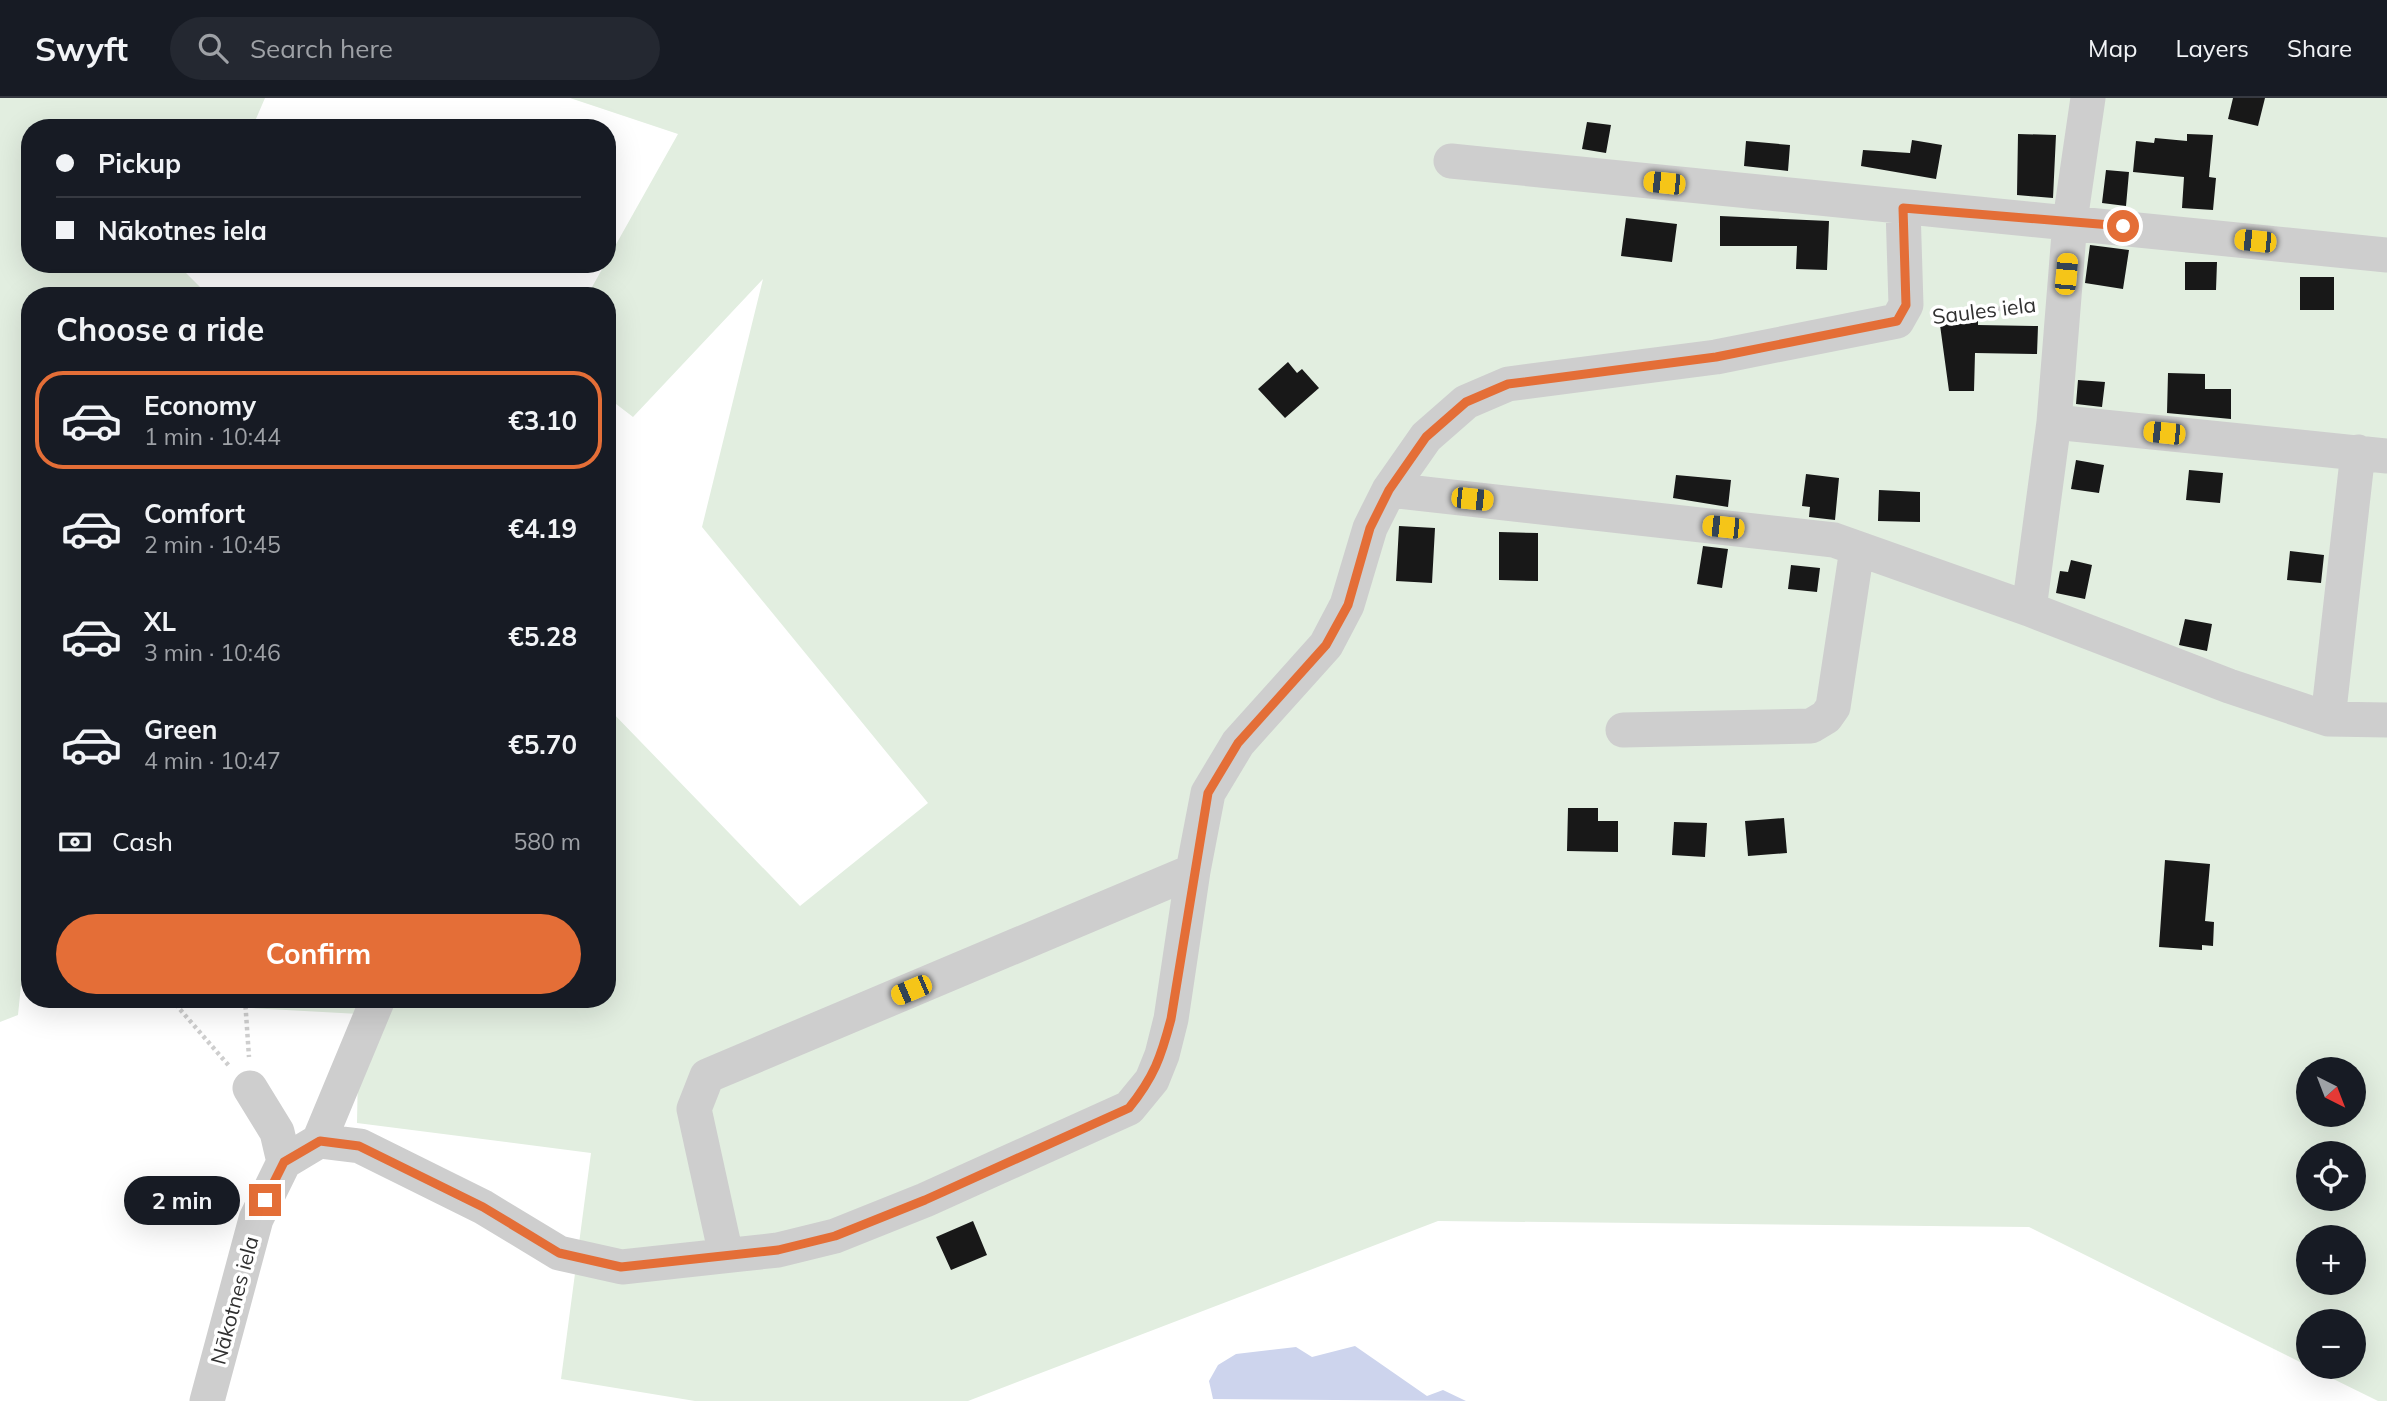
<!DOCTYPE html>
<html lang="en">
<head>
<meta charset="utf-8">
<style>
  body { margin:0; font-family:Mulish,sans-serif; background:#242831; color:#f1f3f6; height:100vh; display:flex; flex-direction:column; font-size:26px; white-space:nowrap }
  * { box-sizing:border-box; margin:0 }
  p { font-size:23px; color:#9ea1a6 }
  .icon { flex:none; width:38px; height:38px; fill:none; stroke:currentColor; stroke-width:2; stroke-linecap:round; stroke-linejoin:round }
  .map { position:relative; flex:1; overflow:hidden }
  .panel { position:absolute; left:21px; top:189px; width:595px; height:721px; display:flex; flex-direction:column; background:#171b24; border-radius:28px; box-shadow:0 7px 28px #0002 }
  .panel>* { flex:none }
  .guide { position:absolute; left:21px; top:21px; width:595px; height:154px; border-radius:28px; box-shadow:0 7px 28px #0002; display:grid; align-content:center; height:154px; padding:0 35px; background:#171b24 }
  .needle { width:46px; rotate:138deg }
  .controls { position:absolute; left:2296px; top:959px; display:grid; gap:14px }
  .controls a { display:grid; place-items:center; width:70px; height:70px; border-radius:50%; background:#171b24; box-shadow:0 7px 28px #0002; font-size:35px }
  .end { position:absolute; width:32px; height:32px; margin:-16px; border:9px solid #e46e37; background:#fff; box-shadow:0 0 0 4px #fff }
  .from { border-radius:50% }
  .bubble { position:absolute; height:49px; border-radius:24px; background:#171b24; box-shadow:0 7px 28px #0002; font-size:23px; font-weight:700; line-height:49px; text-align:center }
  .car { position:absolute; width:21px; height:42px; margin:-21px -10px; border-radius:9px; box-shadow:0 0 5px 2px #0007; background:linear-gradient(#f5c518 24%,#345 0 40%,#f5c518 0 76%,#345 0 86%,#f5c518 0) }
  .guide b { display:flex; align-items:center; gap:24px; height:66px; font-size:26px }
  .guide b+b { border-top:2px solid #363941 }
  .guide i { width:18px; height:18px; background:#f1f3f6 }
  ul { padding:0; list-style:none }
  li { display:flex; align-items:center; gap:21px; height:98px; margin:0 14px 10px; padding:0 21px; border:4px solid transparent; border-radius:28px }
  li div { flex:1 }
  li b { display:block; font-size:26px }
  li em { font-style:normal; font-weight:700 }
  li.selected { border-color:#e46e37 }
  li>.icon { width:63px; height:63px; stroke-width:1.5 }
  h2 { padding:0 35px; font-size:32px; line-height:84px }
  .pay { display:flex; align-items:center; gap:18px; height:77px; padding:0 35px; font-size:26px }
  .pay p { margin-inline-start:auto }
  .primary-button { display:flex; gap:14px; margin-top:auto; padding:14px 35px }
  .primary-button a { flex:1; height:80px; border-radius:42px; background:#e46e37; color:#fff; font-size:28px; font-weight:700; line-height:80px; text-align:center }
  header { display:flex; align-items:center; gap:42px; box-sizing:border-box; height:98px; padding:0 35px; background:#171b24; border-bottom:2px solid #363941 }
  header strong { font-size:33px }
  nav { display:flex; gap:38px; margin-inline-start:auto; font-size:24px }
  .search { width:490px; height:63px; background:#242831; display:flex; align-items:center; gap:18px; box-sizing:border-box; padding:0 24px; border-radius:38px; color:#9ea1a6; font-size:26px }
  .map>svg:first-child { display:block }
  .green { fill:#e2eee0; fill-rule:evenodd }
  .water { fill:#cdd4ed }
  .building { fill:#181818 }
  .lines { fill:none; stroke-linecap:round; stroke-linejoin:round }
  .path { stroke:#cecece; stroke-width:4.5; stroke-dasharray:3.5 3.5; stroke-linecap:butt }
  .minor { stroke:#cecece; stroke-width:35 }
  .route { stroke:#e46e37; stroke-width:9 }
  .labels { text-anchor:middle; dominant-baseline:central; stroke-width:7; stroke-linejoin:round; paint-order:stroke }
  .street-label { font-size:21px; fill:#313131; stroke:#fff }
</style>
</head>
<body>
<header>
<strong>Swyft</strong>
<div class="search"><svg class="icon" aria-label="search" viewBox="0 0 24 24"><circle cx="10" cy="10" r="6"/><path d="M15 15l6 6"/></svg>Search here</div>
<nav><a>Map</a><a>Layers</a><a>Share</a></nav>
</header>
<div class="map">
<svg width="2387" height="1303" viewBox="0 0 2387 1303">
  <rect width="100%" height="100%" fill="#fff"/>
  <path class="green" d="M 0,0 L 265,0 L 252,30 L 30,30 L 30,166 L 190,166 L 186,175 L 209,198 L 30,198 L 30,798 L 18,917 L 0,924 Z
    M 570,0 L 2387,0 L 2387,1303 L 2378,1303 L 2309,1269 L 2354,1269 L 2354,1223 L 2308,1223 L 2308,1268 L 2029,1129 L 1438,1123 L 968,1303 L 695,1303 L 561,1281 L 591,1055 L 357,1025 L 359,916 L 213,908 L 216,901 L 607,901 L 607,609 L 800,808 L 928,705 L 702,429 L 763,181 L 633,319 L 607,299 L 607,198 L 587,198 L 678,36 ZM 2308,971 L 2354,971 L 2354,1017 L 2308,1017 ZM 2308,1055 L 2354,1055 L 2354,1101 L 2308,1101 ZM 2308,1139 L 2354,1139 L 2354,1185 L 2308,1185 Z"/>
  <path class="water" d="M 1355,1248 L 1427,1298 L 1443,1292 L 1466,1303 L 1213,1301 L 1209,1283 L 1218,1267 L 1236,1256 L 1296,1249 L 1312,1259 Z"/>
  <path class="building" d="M 2233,0 L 2265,0 L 2258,28 L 2228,21 Z
    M 1587,24 L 1611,27 L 1606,55 L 1582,51 Z
    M 2018,36 L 2056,37 L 2053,100 L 2017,97 Z
    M 2187,36 L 2213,37 L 2209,79 L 2216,80 L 2213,112 L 2182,110 L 2184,79 L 2133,74 L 2136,43 L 2154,45 L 2155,40 L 2187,43 Z
    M 1912,42 L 1942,47 L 1936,81 L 1861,68 L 1863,52 L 1910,55 Z
    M 1746,43 L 1790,47 L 1788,73 L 1744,68 Z
    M 2106,72 L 2129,74 L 2126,108 L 2102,105 Z
    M 1720,118 L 1829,123 L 1827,172 L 1796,171 L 1797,148 L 1720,148 Z
    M 1626,120 L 1677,126 L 1672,164 L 1621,158 Z
    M 2090,147 L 2129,152 L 2123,191 L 2085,185 Z
    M 2185,164 L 2217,164 L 2216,192 L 2185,192 Z
    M 2300,179 L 2334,179 L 2334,212 L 2300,212 Z
    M 1978,222 L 1978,227 L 2038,228 L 2037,256 L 1975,255 L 1974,293 L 1949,293 L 1940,227 Z
    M 1288,264 L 1297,275 L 1302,271 L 1319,290 L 1285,320 L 1258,291 Z
    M 2168,275 L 2205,276 L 2205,291 L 2231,291 L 2231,321 L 2167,315 Z
    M 2078,282 L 2105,284 L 2102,309 L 2076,306 Z
    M 2076,362 L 2104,367 L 2099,395 L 2071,391 Z
    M 2189,372 L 2223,375 L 2220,405 L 2186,402 Z
    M 1806,376 L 1839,380 L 1835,422 L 1809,419 L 1810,409 L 1802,408 Z
    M 1676,377 L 1731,382 L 1728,409 L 1673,400 Z
    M 1879,392 L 1920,394 L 1920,424 L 1878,423 Z
    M 1399,428 L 1435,430 L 1432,485 L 1396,483 Z
    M 1499,434 L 1538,435 L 1538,483 L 1499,482 Z
    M 1703,448 L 1728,451 L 1722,490 L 1697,486 Z
    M 2290,453 L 2324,457 L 2321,485 L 2287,482 Z
    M 2071,462 L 2092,467 L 2085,501 L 2056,495 L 2060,473 L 2068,474 Z
    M 1791,467 L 1820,470 L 1817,494 L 1788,491 Z
    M 2185,521 L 2212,526 L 2207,553 L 2179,547 Z
    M 1568,710 L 1598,710 L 1598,723 L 1618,723 L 1618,754 L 1567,753 Z
    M 1784,720 L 1787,755 L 1748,758 L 1745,723 Z
    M 1674,724 L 1707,725 L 1705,759 L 1672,757 Z
    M 2165,762 L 2210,766 L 2205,823 L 2214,824 L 2213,848 L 2202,847 L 2202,852 L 2159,849 Z
    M 973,1123 L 987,1157 L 951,1172 L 936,1139 Z"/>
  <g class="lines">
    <path class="path" d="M 1935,218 L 2031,207
      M 171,901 L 230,969
      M 245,901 L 249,959"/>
    <path class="minor" d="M 1451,63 L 2387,157
      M 2054,324 L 2387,358
      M 1389,392 L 1834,442 L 2029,511 L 2054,324 L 2070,123 L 2088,0
      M 2029,511 L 2229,588 L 2328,621 L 2387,622
      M 2328,621 L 2358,354
      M 1623,632 L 1811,628 L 1826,619 L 1833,609 L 1857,451
      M 250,990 L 277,1034 L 284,1064
      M 319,1043 L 378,901
      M 284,1064 L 319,1043 L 360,1048 L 483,1109 L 559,1155 L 622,1169 L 778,1152 L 835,1138 L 925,1102 L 1129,1010 L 1152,982 L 1162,957 L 1171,921 L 1193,773 L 1208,695 L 1238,645 L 1326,547 L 1347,507 L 1370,430 L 1389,392 L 1426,339 L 1466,304 L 1508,286 L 1716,259 L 1897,223 L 1906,207 L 1903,110
      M 726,1157 L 694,1011 L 707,978 L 1193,773
      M 207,1303 L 256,1121 L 284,1064"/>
  </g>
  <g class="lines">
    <path class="route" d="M 265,1102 L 284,1064 L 320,1043 L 359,1048 L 483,1109 L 559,1155 L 621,1169 L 778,1152 L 835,1138 L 925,1102 L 1129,1010 C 1154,979 1161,959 1171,921 L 1208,695 L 1238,645 L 1326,547 L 1348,507 L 1370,430 L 1389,392 L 1426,339 L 1466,304 L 1508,286 L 1716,259 L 1897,223 L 1906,207 L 1903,110 L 2123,128"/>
  </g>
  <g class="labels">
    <g class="street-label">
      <text transform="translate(1984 212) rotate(-7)">Saules iela</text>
      <text transform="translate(234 1202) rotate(-75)">Nākotnes iela</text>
    </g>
  </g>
</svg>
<div class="controls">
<a><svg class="needle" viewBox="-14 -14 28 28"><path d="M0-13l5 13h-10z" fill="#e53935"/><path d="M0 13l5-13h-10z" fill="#9ea1a6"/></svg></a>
<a><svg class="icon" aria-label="locate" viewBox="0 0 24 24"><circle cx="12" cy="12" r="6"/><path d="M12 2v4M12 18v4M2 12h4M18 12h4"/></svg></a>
<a>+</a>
<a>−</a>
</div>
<i class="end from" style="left:2123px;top:128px"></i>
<i class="end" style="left:265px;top:1102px"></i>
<div class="bubble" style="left:124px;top:1078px;width:116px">2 min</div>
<i class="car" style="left:1664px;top:85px;rotate:276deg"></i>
<i class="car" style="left:2255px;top:143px;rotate:276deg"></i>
<i class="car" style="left:2066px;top:176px;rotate:5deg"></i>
<i class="car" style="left:2164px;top:335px;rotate:276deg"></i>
<i class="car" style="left:1472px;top:401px;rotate:96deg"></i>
<i class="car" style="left:1723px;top:429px;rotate:276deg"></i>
<i class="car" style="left:911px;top:892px;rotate:247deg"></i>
<div class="guide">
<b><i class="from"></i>Pickup</b>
<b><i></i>Nākotnes iela</b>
</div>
<section class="panel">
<h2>Choose a ride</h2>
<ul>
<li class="selected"><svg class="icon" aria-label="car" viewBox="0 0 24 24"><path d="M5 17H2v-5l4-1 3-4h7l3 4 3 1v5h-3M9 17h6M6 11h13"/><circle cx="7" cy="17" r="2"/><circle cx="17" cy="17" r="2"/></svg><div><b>Economy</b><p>1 min · 10:44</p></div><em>€3.10</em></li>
<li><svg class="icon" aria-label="car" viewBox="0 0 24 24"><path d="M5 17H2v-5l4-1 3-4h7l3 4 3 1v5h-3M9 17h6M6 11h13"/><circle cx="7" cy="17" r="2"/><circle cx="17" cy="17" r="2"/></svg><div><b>Comfort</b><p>2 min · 10:45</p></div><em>€4.19</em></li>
<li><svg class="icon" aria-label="car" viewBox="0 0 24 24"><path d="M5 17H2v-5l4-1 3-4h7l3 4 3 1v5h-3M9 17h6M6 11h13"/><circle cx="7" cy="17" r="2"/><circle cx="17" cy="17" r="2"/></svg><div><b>XL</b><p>3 min · 10:46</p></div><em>€5.28</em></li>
<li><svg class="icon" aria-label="car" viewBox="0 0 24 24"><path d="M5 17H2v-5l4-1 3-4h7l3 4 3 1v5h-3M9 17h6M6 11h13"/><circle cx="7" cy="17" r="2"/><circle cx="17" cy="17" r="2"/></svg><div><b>Green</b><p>4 min · 10:47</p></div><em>€5.70</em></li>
</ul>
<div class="pay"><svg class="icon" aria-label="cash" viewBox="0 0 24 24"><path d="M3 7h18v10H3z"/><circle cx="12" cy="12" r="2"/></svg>Cash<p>580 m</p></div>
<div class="primary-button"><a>Confirm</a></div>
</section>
</div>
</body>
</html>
